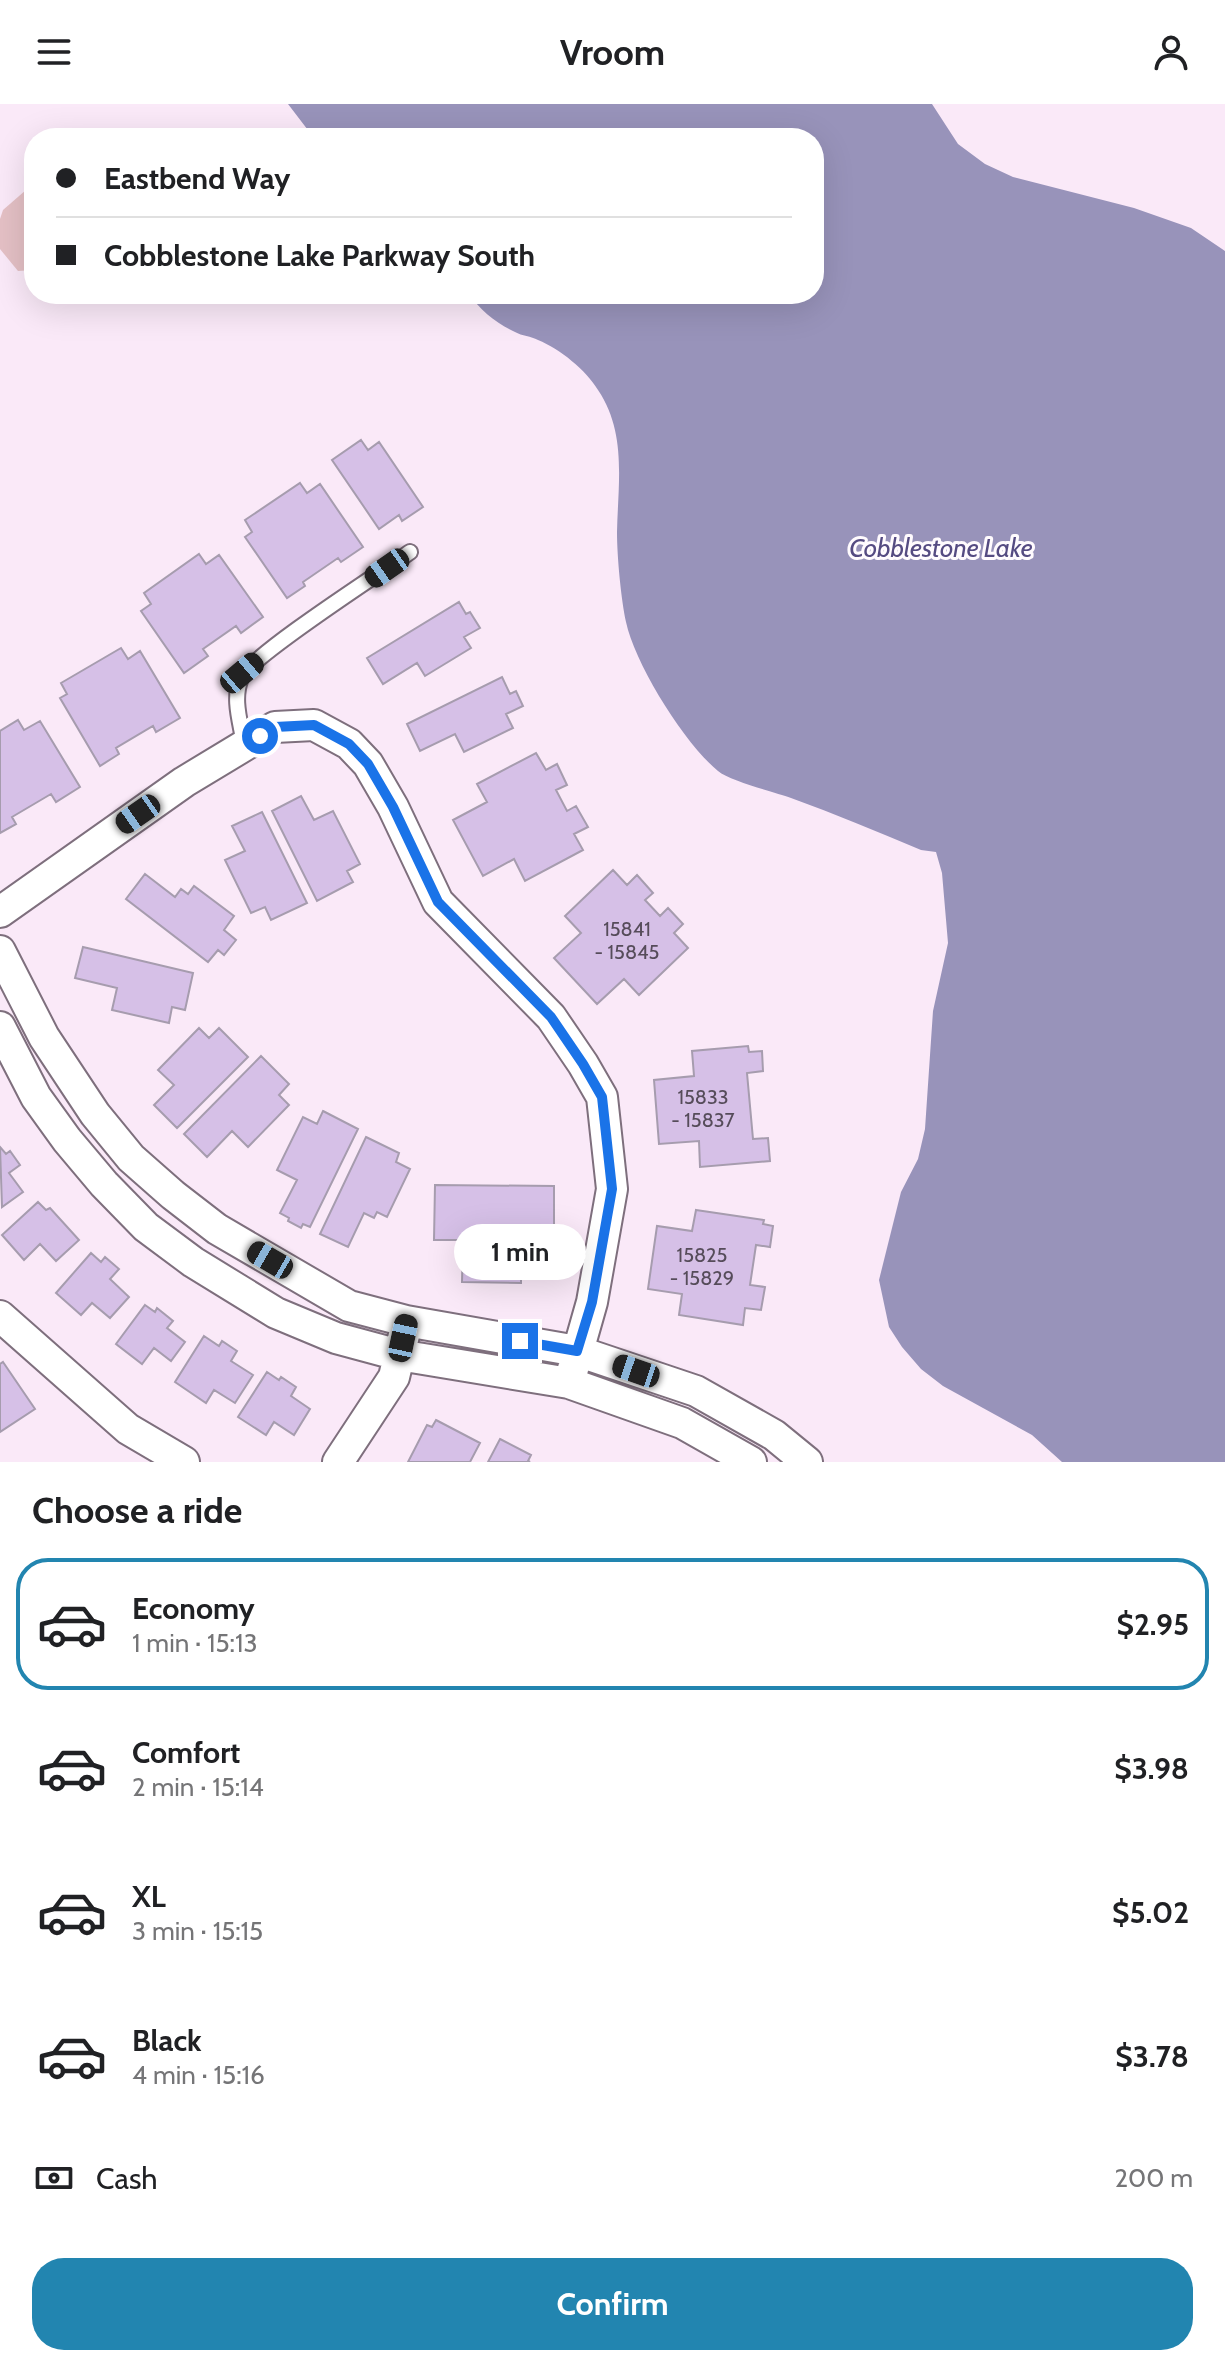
<!DOCTYPE html>
<html lang="en">
<head>
<meta charset="utf-8">
<style>
  body { margin:0; font-family:Cabin,sans-serif; background:#f2f2f2; color:#202124; height:100vh; display:flex; flex-direction:column; font-size:30px; white-space:nowrap }
  * { box-sizing:border-box; margin:0 }
  p { font-size:26px; color:#757577 }
  .icon { flex:none; width:44px; height:44px; fill:none; stroke:currentColor; stroke-width:2; stroke-linecap:round; stroke-linejoin:round }
  .map { position:relative; height:1358px; overflow:hidden }
  .panel { display:flex; flex-direction:column; background:#fff; flex:1 }
  .panel>* { flex:none }
  .top-card { position:absolute; left:24px; top:24px; width:800px; height:176px; border-radius:32px; box-shadow:0 8px 32px #0002; display:grid; align-content:center; height:176px; padding:0 32px; background:#fff }
  .end { position:absolute; width:36px; height:36px; margin:-18px; border:10px solid #1a73e8; background:#fff; box-shadow:0 0 0 4px #fff }
  .from { border-radius:50% }
  .bubble { position:absolute; height:56px; border-radius:28px; background:#fff; box-shadow:0 8px 32px #0002; font-size:26px; font-weight:800; line-height:56px; text-align:center }
  .car { position:absolute; width:24px; height:48px; margin:-24px -12px; border-radius:10px; box-shadow:0 0 6px 2px #0007; background:linear-gradient(#222 24%,#8ab4d8 0 40%,#222 0 76%,#8ab4d8 0 86%,#222 0) }
  .top-card b { display:flex; align-items:center; gap:28px; height:76px; font-size:30px }
  .top-card b+b { border-top:2px solid #e0e0e0 }
  .top-card i { width:20px; height:20px; background:#202124 }
  ul { padding:0; list-style:none }
  li { display:flex; align-items:center; gap:24px; height:132px; margin:0 16px 12px; padding:0 16px; border:4px solid transparent; border-radius:32px }
  li div { flex:1 }
  li b { display:block; font-size:30px }
  li em { font-style:normal; font-weight:800 }
  li.active { border-color:#2285b0 }
  li>.icon { width:72px; height:72px; stroke-width:1.5 }
  h2 { padding:0 32px; font-size:36px; line-height:96px }
  .pay { display:flex; align-items:center; gap:20px; height:88px; padding:0 32px; font-size:30px }
  .pay p { margin-inline-start:auto }
  .button { display:flex; gap:16px; margin-top:auto; padding:16px 32px }
  .button a { flex:1; height:92px; border-radius:32px; background:#2285b0; color:#fff; font-size:32px; font-weight:800; line-height:92px; text-align:center }
  header { display:flex; justify-content:space-between; align-items:center; height:104px; padding:0 32px; background:#fff; font-size:36px; font-weight:800 }
  .map>svg:first-child { display:block }
  .green { fill:#e4c0c5 }
  .water { fill:#9893ba }
  .building { fill:#d6c0e7; stroke:#a69cae; stroke-width:2 }
  .lines { fill:none; stroke-linecap:round; stroke-linejoin:round }
  .service-casing { stroke:#7e6f7d; stroke-width:18 }
  .minor-casing { stroke:#7e6f7d; stroke-width:34 }
  .service { stroke:#fff; stroke-width:14 }
  .minor { stroke:#fff; stroke-width:30 }
  .route { stroke:#1a73e8; stroke-width:10 }
  .labels { text-anchor:middle; dominant-baseline:central; stroke-width:6; stroke-linejoin:round; paint-order:stroke }
  .number-label { font-size:20px; fill:#564c5a }
  .water-label { font-size:26px; font-style:italic; fill:#554b82; stroke:#fffbfe }
</style>
</head>
<body>
<header><svg class="icon" aria-label="menu" viewBox="0 0 24 24"><path d="M4 6h16M4 12h16M4 18h16"/></svg>Vroom<svg class="icon" aria-label="person" viewBox="0 0 24 24"><circle cx="12" cy="8" r="4"/><path d="M4 21q1-7 8-7t8 7"/></svg></header>
<div class="map">
<svg width="1225" height="1358" viewBox="0 0 1225 1358">
  <rect width="100%" height="100%" fill="#fae9f8"/>
  <path class="green" d="M 34,79 L 34,166 L 18,167 L 0,145 L 0,115 L 3,106 Z"/>
  <path class="water" d="M 288,0 L 932,0 L 958,40 L 985,60 L 1013,73 L 1134,104 L 1191,124 L 1225,147 L 1225,1358 L 1062,1358 L 1032,1331 L 943,1282 L 921,1265 L 902,1243 L 889,1223 L 879,1176 L 901,1088 L 918,1055 L 925,1025 L 933,907 L 948,839 L 942,769 L 936,748 L 921,746 C 878,728 835,710 791,694 C 774,688 730,677 718,667 C 684,639 635,560 626,518 C 621,495 617,452 617,428 C 618,379 627,329 598,286 C 586,266 560,245 538,236 C 531,232 522,232 515,228 C 497,220 480,206 469,190 L 814,190 L 814,34 L 314,34 Z"/>
  <path class="building" d="M 361,336 L 368,346 L 379,338 L 423,403 L 402,417 L 399,411 L 379,425 L 332,356 Z
    M 300,379 L 307,389 L 320,380 L 363,443 L 341,458 L 338,454 L 303,478 L 305,482 L 287,494 L 245,433 L 252,428 L 245,416 Z
    M 199,450 L 206,460 L 219,451 L 263,513 L 241,529 L 236,522 L 203,545 L 208,552 L 184,569 L 141,507 L 151,500 L 144,489 Z
    M 459,498 L 466,510 L 470,508 L 480,524 L 464,533 L 471,544 L 425,572 L 417,559 L 383,580 L 367,554 Z
    M 121,544 L 128,555 L 140,547 L 180,614 L 156,628 L 153,622 L 116,644 L 119,650 L 100,662 L 60,594 L 67,590 L 61,579 Z
    M 502,573 L 510,590 L 516,587 L 523,602 L 506,610 L 513,624 L 464,648 L 455,630 L 420,647 L 407,620 Z
    M 18,616 L 24,626 L 40,617 L 80,683 L 56,698 L 51,690 L 12,713 L 16,720 L 0,729 L 0,627 Z
    M 536,649 L 546,666 L 557,660 L 567,681 L 556,686 L 567,707 L 576,702 L 588,723 L 574,730 L 583,746 L 525,777 L 514,755 L 483,772 L 453,716 L 487,698 L 477,680 Z
    M 301,692 L 314,716 L 333,707 L 360,760 L 347,767 L 353,778 L 317,797 L 272,707 Z
    M 262,708 L 307,799 L 271,816 L 265,803 L 251,809 L 225,756 L 245,747 L 232,722 Z
    M 613,766 L 627,781 L 637,771 L 653,789 L 645,796 L 660,812 L 668,804 L 683,820 L 674,829 L 688,844 L 639,891 L 624,875 L 597,900 L 554,854 L 581,829 L 565,812 Z
    M 145,770 L 175,793 L 181,785 L 188,790 L 194,782 L 234,812 L 224,826 L 236,836 L 224,851 L 218,846 L 208,858 L 126,795 Z
    M 83,843 L 193,869 L 185,906 L 172,903 L 169,919 L 112,906 L 117,884 L 75,874 Z
    M 199,924 L 209,934 L 219,924 L 248,953 L 177,1024 L 154,1001 L 174,981 L 158,966 Z
    M 748,942 L 749,948 L 762,947 L 763,967 L 747,969 L 753,1035 L 768,1034 L 770,1057 L 700,1063 L 699,1037 L 659,1040 L 654,976 L 694,972 L 692,947 Z
    M 261,952 L 289,980 L 279,991 L 289,1001 L 248,1043 L 232,1027 L 207,1053 L 184,1030 Z
    M 323,1007 L 358,1025 L 310,1123 L 303,1120 L 301,1124 L 288,1117 L 289,1114 L 280,1109 L 297,1076 L 277,1066 L 303,1013 L 317,1020 Z
    M 366,1033 L 399,1049 L 396,1058 L 410,1065 L 387,1113 L 377,1108 L 374,1114 L 364,1109 L 348,1143 L 320,1130 Z
    M 0,1043 L 6,1050 L 10,1047 L 20,1061 L 9,1069 L 23,1088 L 2,1103 Z
    M 435,1081 L 554,1082 L 554,1139 L 521,1139 L 521,1179 L 462,1178 L 463,1136 L 434,1136 Z
    M 38,1098 L 46,1106 L 50,1104 L 79,1136 L 56,1157 L 40,1140 L 24,1156 L 2,1131 Z
    M 696,1106 L 764,1116 L 763,1120 L 773,1122 L 770,1143 L 756,1141 L 750,1181 L 765,1183 L 761,1206 L 745,1204 L 743,1221 L 679,1211 L 682,1190 L 648,1185 L 657,1122 L 692,1127 Z
    M 91,1149 L 101,1158 L 105,1153 L 119,1165 L 110,1175 L 129,1193 L 110,1214 L 92,1199 L 81,1211 L 56,1189 Z
    M 145,1201 L 155,1208 L 157,1204 L 173,1217 L 167,1224 L 185,1238 L 171,1257 L 154,1244 L 142,1260 L 116,1240 Z
    M 204,1232 L 219,1242 L 222,1237 L 237,1247 L 231,1257 L 253,1271 L 235,1299 L 214,1286 L 206,1299 L 175,1278 Z
    M 3,1258 L 35,1305 L 0,1328 L 0,1260 Z
    M 267,1268 L 279,1276 L 281,1273 L 296,1283 L 291,1292 L 310,1305 L 294,1331 L 274,1318 L 266,1331 L 238,1313 Z
    M 436,1316 L 480,1339 L 470,1358 L 408,1358 L 427,1321 L 432,1323 Z
    M 500,1335 L 531,1351 L 528,1357 L 530,1358 L 488,1358 Z"/>
  <g class="lines">
    <g class="service-casing">
      <path id="service" d="M 244,641 C 241,619 232,596 241,574 C 249,553 383,467 410,448"/>
    </g>
    <g class="minor-casing">
      <path id="minor" d="M 0,808 L 184,678 L 275,623 L 314,621 L 349,640 L 368,660 L 393,703 L 438,798 L 551,913 L 583,960 L 602,993 L 612,1085 L 592,1198 L 569,1279
        M 0,847 L 44,933 L 95,1010 L 131,1054 L 173,1091 L 217,1125 L 349,1202 L 406,1217 L 577,1247 L 696,1287 L 774,1331 L 807,1358
        M 0,923 L 36,993 L 67,1036 L 104,1080 L 146,1123 L 193,1158 L 276,1209 L 336,1234 L 399,1251 L 569,1279 L 682,1319 L 751,1358
        M 0,1212 L 128,1325 L 184,1358
        M 338,1358 L 394,1273 L 404,1231"/>
    </g>
    <use href="#service" class="service"/>
    <use href="#minor" class="minor"/>
  </g>
  <g class="lines">
    <path class="route" d="M 260,632 L 275,623 L 314,621 L 349,640 L 368,660 L 393,703 L 438,798 L 551,913 L 583,960 L 602,993 L 612,1085 L 592,1198 L 577,1247 L 520,1237"/>
  </g>
  <g class="labels">
    <g class="number-label">
      <text x="627" y="825">15841<tspan x="627" dy="23">- 15845</tspan></text>
      <text x="703" y="993">15833<tspan x="703" dy="23">- 15837</tspan></text>
      <text x="702" y="1151">15825<tspan x="702" dy="23">- 15829</tspan></text>
    </g>
    <g class="water-label">
      <text x="941" y="444">Cobblestone Lake</text>
    </g>
  </g>
</svg>
<i class="end from" style="left:260px;top:632px"></i>
<i class="end" style="left:520px;top:1237px"></i>
<div class="bubble" style="left:454px;top:1120px;width:132px">1 min</div>
<i class="car" style="left:387px;top:464px;rotate:235deg"></i>
<i class="car" style="left:242px;top:569px;rotate:50deg"></i>
<i class="car" style="left:138px;top:710px;rotate:235deg"></i>
<i class="car" style="left:270px;top:1156px;rotate:300deg"></i>
<i class="car" style="left:403px;top:1234px;rotate:12deg"></i>
<i class="car" style="left:636px;top:1267px;rotate:289deg"></i>
<div class="top-card">
<b><i class="from"></i>Eastbend Way</b>
<b><i></i>Cobblestone Lake Parkway South</b>
</div>
</div>
<section class="panel">
<h2>Choose a ride</h2>
<ul>
<li class="active"><svg class="icon" aria-label="car" viewBox="0 0 24 24"><path d="M5 17H2v-5l4-1 3-4h7l3 4 3 1v5h-3M9 17h6M6 11h13"/><circle cx="7" cy="17" r="2"/><circle cx="17" cy="17" r="2"/></svg><div><b>Economy</b><p>1 min · 15:13</p></div><em>$2.95</em></li>
<li><svg class="icon" aria-label="car" viewBox="0 0 24 24"><path d="M5 17H2v-5l4-1 3-4h7l3 4 3 1v5h-3M9 17h6M6 11h13"/><circle cx="7" cy="17" r="2"/><circle cx="17" cy="17" r="2"/></svg><div><b>Comfort</b><p>2 min · 15:14</p></div><em>$3.98</em></li>
<li><svg class="icon" aria-label="car" viewBox="0 0 24 24"><path d="M5 17H2v-5l4-1 3-4h7l3 4 3 1v5h-3M9 17h6M6 11h13"/><circle cx="7" cy="17" r="2"/><circle cx="17" cy="17" r="2"/></svg><div><b>XL</b><p>3 min · 15:15</p></div><em>$5.02</em></li>
<li><svg class="icon" aria-label="car" viewBox="0 0 24 24"><path d="M5 17H2v-5l4-1 3-4h7l3 4 3 1v5h-3M9 17h6M6 11h13"/><circle cx="7" cy="17" r="2"/><circle cx="17" cy="17" r="2"/></svg><div><b>Black</b><p>4 min · 15:16</p></div><em>$3.78</em></li>
</ul>
<div class="pay"><svg class="icon" aria-label="cash" viewBox="0 0 24 24"><path d="M3 7h18v10H3z"/><circle cx="12" cy="12" r="2"/></svg>Cash<p>200 m</p></div>
<div class="button"><a>Confirm</a></div>
</section>
</body>
</html>
